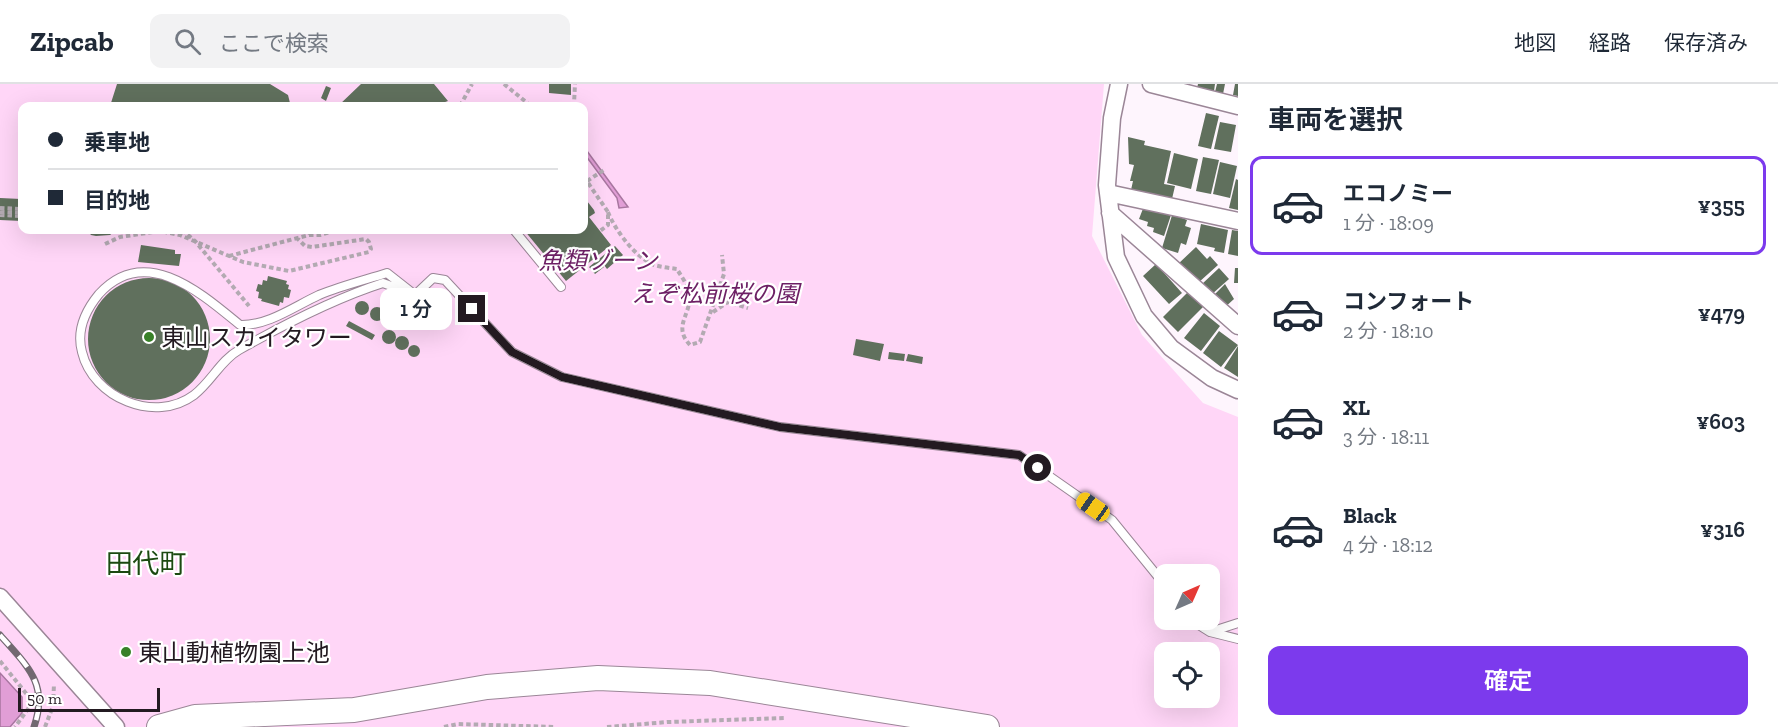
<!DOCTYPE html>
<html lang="ja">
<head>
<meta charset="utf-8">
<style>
  body { margin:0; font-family:"Zilla Slab","Noto Sans JP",serif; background:#f2f2f3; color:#1f2937; height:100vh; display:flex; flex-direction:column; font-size:22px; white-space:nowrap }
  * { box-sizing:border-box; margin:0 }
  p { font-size:20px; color:#747a83 }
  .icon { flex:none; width:33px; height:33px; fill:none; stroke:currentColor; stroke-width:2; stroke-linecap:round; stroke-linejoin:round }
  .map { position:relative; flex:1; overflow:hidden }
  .sheet { display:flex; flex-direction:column; background:#fff; width:540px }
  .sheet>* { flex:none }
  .banner { position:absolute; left:18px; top:18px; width:570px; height:132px; border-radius:12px; box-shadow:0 6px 24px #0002; display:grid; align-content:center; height:132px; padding:0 30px; background:#fff }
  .needle { width:39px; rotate:45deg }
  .buttons { position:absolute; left:1154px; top:480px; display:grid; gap:12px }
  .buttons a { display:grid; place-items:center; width:66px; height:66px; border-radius:12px; background:#fff; box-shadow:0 6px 24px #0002; font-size:30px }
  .scale { position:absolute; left:18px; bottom:15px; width:142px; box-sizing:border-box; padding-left:6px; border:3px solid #231a21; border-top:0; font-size:16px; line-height:21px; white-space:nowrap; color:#231a21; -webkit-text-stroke:4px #fff; paint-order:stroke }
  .end { position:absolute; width:27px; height:27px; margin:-14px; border:8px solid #231a21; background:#fff; box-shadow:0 0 0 3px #fff }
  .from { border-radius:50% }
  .bubble { position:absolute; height:42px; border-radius:12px; background:#fff; box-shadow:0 6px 24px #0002; font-size:20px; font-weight:600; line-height:42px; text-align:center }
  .car { position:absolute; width:18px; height:36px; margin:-18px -9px; border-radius:8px; box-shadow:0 0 4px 2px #0007; background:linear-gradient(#f5c518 24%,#345 0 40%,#f5c518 0 76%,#345 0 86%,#f5c518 0) }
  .banner b { display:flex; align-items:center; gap:21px; height:57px; font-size:22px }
  .banner b+b { border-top:2px solid #e0e1e3 }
  .banner i { width:15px; height:15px; background:#1f2937 }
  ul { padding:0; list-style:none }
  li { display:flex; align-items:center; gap:18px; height:99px; margin:0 12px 9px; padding:0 18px; border:3px solid transparent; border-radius:12px }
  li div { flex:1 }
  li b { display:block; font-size:22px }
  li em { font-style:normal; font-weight:600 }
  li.active { border-color:#7c3aed }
  li>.icon { width:54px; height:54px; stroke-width:1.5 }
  h2 { padding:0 30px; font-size:27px; line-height:72px }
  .button { display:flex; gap:12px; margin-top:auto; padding:12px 30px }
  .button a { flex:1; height:69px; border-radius:12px; background:#7c3aed; color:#fff; font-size:24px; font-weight:600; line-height:69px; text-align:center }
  header { display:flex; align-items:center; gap:36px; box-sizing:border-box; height:84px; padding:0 30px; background:#fff; border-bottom:2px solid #e0e1e3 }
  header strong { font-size:28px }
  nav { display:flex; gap:33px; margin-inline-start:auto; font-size:21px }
  .search { width:420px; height:54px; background:#f2f2f3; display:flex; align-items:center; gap:15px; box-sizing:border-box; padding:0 21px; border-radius:12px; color:#747a83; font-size:22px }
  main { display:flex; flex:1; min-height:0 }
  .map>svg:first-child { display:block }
  .green { fill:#ffd6f7; fill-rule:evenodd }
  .water { fill:#e19ed6; stroke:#a876a0; stroke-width:1.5 }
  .building { fill:#60705d }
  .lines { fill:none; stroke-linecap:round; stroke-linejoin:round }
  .lane-casing { stroke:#9b8697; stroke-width:10 }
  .street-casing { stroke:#9b8697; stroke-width:19 }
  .secondary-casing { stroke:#9b8697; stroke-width:26 }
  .path { stroke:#b3aab2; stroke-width:4; stroke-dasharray:4.5 3; stroke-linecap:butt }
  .lane { stroke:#fff; stroke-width:8 }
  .street { stroke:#fff; stroke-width:16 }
  .secondary { stroke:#fff; stroke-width:24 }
  .rail-casing { stroke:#726971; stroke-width:7 }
  .rail { stroke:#fff; stroke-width:4.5; stroke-dasharray:14; stroke-linecap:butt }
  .route { stroke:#231a21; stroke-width:8 }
  .poi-dot { fill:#388128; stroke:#fff; stroke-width:2 }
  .labels { text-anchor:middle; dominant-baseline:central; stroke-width:4.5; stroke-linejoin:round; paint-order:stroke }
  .park-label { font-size:24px; font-style:italic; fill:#6d2065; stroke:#fff }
  .poi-label { font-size:24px; fill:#231a21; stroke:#fff; text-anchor:start }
  .quarter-label { font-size:27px; fill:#1b4a11; stroke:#fff }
</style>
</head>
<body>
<header>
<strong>Zipcab</strong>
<div class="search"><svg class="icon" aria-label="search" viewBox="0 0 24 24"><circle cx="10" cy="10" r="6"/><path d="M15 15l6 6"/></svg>ここで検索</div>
<nav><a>地図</a><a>経路</a><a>保存済み</a></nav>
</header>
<main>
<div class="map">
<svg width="1238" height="643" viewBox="0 0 1238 643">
  <rect width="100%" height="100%" fill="#fef5fd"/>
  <path class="green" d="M 0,0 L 1104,0 L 1092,152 L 1142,251 L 1203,319 L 1238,333 L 1238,643 L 0,643 ZM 22,22 L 584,22 L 584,146 L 22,146 ZM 1164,490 L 1209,490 L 1209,536 L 1164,536 ZM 1164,568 L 1209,568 L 1209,614 L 1164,614 Z"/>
  <path class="water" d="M 584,64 L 587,67 L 628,123 L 619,124 L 617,114 L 586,72 L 584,72 Z
    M 0,589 L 22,613 L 22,629 L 10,643 L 0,643 Z"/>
  <path class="building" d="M 117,0 L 270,0 L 288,11 L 290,19 L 288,22 L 110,22 Z
    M 361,0 L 434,0 L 448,17 L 434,22 L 338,22 Z
    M 549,0 L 571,0 L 571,11 L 549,9 Z
    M 1198,0 L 1215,0 L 1214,7 L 1197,4 Z
    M 1217,0 L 1225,0 L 1223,10 L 1215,8 Z
    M 1235,0 L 1238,0 L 1238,12 L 1233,11 Z
    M 326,2 L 331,4 L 326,17 L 321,14 Z
    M 1206,29 L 1219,32 L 1211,65 L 1198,62 Z
    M 1220,38 L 1236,41 L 1231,68 L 1214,65 Z
    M 1128,53 L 1145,57 L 1144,61 L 1171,67 L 1164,100 L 1175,102 L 1172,115 L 1131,106 L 1133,97 L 1130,97 L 1134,81 L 1129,80 Z
    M 1174,69 L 1198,75 L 1191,105 L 1167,99 Z
    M 1203,73 L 1219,76 L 1211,110 L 1196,107 Z
    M 1220,78 L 1237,82 L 1230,114 L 1213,110 Z
    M 1236,95 L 1238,96 L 1238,126 L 1229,124 Z
    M 0,114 L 21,115 L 22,137 L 0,136 Z
    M 587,117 L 594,126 L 595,129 L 589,133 L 611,161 L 566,197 L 524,146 L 584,146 L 584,120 Z
    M 1144,122 L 1171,131 L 1164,152 L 1153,148 L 1154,144 L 1147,142 L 1148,138 L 1139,135 Z
    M 1173,128 L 1183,131 L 1182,134 L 1187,136 L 1185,142 L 1191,144 L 1186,161 L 1181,159 L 1178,169 L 1162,164 Z
    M 1201,140 L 1228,146 L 1224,169 L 1214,167 L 1215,164 L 1197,160 Z
    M 87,146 L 116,146 L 110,151 L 96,152 L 91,151 Z
    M 1232,146 L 1238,147 L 1238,172 L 1228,170 Z
    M 141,161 L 175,166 L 175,170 L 181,170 L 179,182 L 138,178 Z
    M 615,162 L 623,171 L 607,185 L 601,177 L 604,183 L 595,190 L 589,183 Z
    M 1196,163 L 1207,175 L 1210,172 L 1218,181 L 1198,199 L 1177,181 Z
    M 1156,180 L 1182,209 L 1169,220 L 1143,192 Z
    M 1219,184 L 1229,195 L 1211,211 L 1201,201 Z
    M 1235,184 L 1238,184 L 1238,199 L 1234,199 Z
    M 268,192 L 287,197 L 286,200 L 289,201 L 288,205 L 291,206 L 289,214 L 284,213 L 283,219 L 280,218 L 279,222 L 261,217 L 262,215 L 258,214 L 259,208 L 256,207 L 258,200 L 262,201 L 263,196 L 267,197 Z
    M88 255a61 61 0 1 1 122 0a61 61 0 1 1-122 0Z
    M 1225,200 L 1234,215 L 1223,225 L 1212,213 Z
    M 1188,208 L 1203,223 L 1178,248 L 1163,233 Z
    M355 224a7 7 0 1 1 14 0a7 7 0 1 1-14 0Z
    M370 230a7 7 0 1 1 14 0a7 7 0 1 1-14 0Z
    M 1204,229 L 1220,242 L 1201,267 L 1184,254 Z
    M 349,237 L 375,251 L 372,256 L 346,242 Z
    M382 253a7 7 0 1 1 14 0a7 7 0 1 1-14 0Z
    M 1219,247 L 1238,261 L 1221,283 L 1203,269 Z
    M395 259a7 7 0 1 1 14 0a7 7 0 1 1-14 0Z
    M 856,255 L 884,260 L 880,277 L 853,271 Z
    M408 267a6 6 0 1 1 12 0a6 6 0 1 1-12 0Z
    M 1238,262 L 1238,293 L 1224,284 Z
    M 889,268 L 905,270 L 904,277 L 888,275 Z
    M 908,270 L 923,273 L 922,280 L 906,277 Z"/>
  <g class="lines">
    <g class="lane-casing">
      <path id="lane" d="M 514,146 L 561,203
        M 415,211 L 383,199 C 333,215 285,240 239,266 C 221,276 211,298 194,311 C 155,340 93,314 82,268 C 76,246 85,227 99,210 C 145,159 201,209 240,241 C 268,242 295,222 319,211 C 341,202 365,196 387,189 L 415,211 L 433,194 L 445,196 L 512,268 L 562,293 L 780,343 L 1019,371 L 1112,436 L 1164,500
        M 1191,536 L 1210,548 L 1238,555
        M 1210,548 L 1238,539"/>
    </g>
    <g class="street-casing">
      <path id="street" d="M 1119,0 L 1112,34 L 1107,101 L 1116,173 L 1144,232 L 1171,264 L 1212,294 L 1238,306
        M 1151,0 L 1238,22
        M 1108,109 L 1238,137
        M 1110,129 L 1238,242
        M 0,513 L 116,643"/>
    </g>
    <g class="secondary-casing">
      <path id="secondary" d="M 159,643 L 195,633 L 354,626 L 487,603 L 598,594 L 710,599 L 987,643"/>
    </g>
    <path class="path" d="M 504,0 L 531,22
      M 460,22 L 472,0
      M 525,22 L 545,22
      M 572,22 L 574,20 L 575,0
      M 584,93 L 608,128 L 608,141 L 600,147
      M 587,97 L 604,86
      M 0,124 L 22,125
      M 0,128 L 22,129
      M 608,128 C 615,146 635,173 654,181 C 661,183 670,184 677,185 C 681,192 687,200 689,207 C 694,229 671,241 690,261 L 700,258 L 724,190 L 722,171
      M 0,131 L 22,132
      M 182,146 L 195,157 L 249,222
      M 309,151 L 320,151 L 337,146
      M 105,160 L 120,153 L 160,147 L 180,151 L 243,178 L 289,187 L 369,168 L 371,165 L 369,158 L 366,155 L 312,163 L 305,162 L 298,155
      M 229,172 L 309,151 L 312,146
      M 713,228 L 728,218 L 748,224
      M 0,577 L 33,618 L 15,643
      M 45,643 L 53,622 L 54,600
      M 444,643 L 458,640 L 555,643
      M 607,643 L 668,638 L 786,634"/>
    <use href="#lane" class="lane"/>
    <use href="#street" class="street"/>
    <use href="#secondary" class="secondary"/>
    <g class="rail-casing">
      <path id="rail" d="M 0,551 C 27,582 49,599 34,643"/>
    </g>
    <use href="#rail" class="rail"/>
  </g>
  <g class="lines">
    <path class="route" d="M 472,225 L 512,268 L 562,293 L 780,343 L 1019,371 L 1038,384"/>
  </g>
  <g class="poi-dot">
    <circle cx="149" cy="253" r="6"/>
    <circle cx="126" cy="568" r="6"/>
  </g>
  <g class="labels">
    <g class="park-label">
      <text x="598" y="176">魚類ゾーン</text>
      <text x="715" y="209">えぞ松前桜の園</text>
    </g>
    <g class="poi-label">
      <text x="161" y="253">東山スカイタワー</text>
      <text x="138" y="568">東山動植物園上池</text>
    </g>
    <g class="quarter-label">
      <text x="146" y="480">田代町</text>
    </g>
  </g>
</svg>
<div class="buttons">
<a><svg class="needle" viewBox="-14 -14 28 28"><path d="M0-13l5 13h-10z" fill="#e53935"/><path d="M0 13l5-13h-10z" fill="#747a83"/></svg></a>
<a><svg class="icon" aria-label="locate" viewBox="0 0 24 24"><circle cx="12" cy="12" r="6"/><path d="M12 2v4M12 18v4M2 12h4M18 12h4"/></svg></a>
</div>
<div class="scale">50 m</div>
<i class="end from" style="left:1038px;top:384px"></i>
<i class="end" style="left:472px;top:225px"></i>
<div class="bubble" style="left:380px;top:204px;width:72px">1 分</div>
<i class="car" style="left:1093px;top:423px;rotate:305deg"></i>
<div class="banner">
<b><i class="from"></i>乗車地</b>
<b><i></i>目的地</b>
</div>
</div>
<section class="sheet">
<h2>車両を選択</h2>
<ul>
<li class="active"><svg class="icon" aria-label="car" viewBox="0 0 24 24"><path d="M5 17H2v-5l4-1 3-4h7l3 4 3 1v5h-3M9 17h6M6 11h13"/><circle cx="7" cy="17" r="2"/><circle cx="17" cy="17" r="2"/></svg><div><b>エコノミー</b><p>1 分 · 18:09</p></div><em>¥355</em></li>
<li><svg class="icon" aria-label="car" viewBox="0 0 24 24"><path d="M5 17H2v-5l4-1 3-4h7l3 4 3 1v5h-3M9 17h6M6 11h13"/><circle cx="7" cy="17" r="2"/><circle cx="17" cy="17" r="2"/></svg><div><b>コンフォート</b><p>2 分 · 18:10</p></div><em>¥479</em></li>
<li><svg class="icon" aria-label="car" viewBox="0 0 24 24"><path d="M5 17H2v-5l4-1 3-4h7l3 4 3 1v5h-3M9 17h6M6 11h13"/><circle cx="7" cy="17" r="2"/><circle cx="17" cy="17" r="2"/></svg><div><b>XL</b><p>3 分 · 18:11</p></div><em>¥603</em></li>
<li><svg class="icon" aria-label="car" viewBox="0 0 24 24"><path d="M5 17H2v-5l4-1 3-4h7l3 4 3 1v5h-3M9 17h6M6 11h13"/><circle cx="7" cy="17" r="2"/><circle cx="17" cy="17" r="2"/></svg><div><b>Black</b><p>4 分 · 18:12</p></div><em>¥316</em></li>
</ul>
<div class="button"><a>確定</a></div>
</section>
</main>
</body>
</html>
